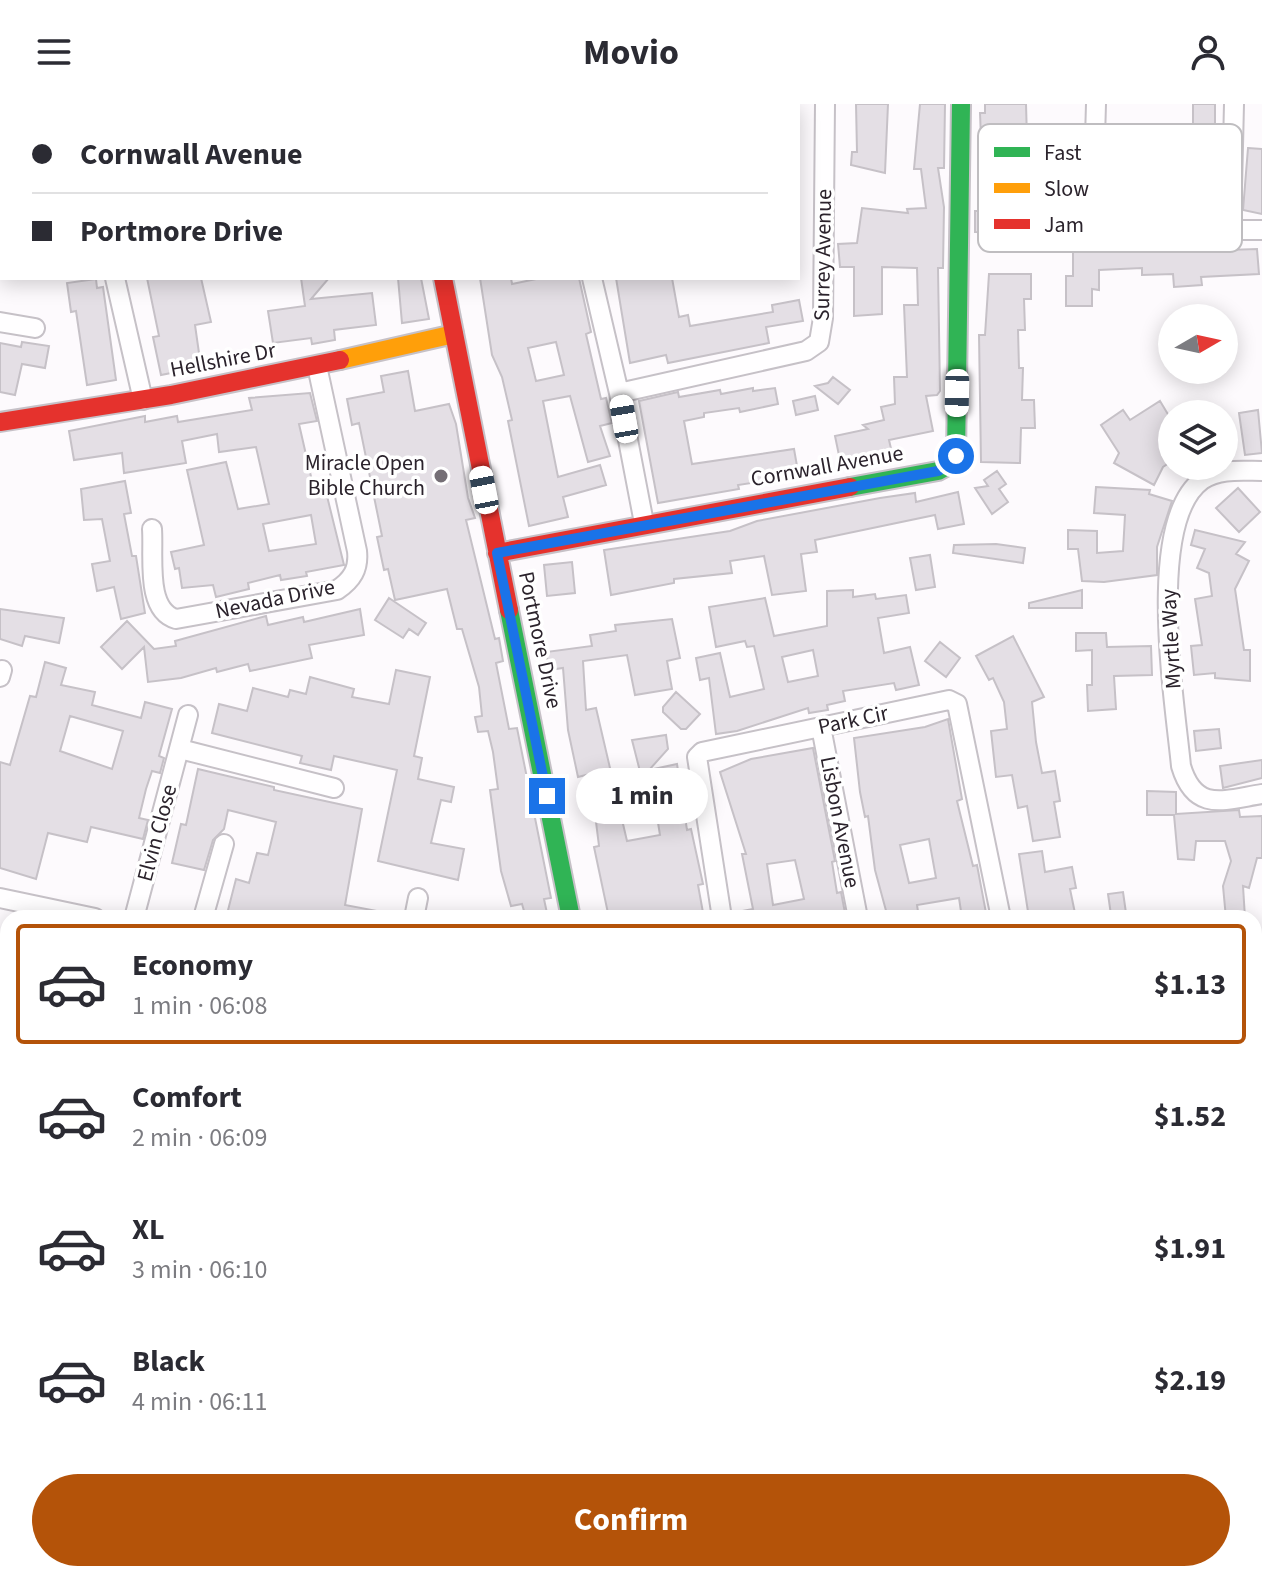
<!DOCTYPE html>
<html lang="en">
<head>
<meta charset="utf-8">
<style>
  body { margin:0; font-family:"Source Sans 3",sans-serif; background:#f7f7f7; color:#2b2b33; height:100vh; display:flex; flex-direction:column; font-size:30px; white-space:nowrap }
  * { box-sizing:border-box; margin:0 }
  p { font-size:26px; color:#7c7c81 }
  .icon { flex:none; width:44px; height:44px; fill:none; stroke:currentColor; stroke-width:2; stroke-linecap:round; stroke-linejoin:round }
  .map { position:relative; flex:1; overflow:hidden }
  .panel { position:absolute; left:0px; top:806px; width:1262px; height:672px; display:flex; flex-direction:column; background:#fff; border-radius:24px 24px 0 0; box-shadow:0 4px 20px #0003 }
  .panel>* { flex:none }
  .banner { position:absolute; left:0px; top:0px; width:800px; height:176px; box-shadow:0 4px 20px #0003; display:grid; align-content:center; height:176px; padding:0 32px; background:#fff }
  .needle { width:52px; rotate:81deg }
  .buttons { position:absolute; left:1158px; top:200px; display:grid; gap:16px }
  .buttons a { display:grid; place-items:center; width:80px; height:80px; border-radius:50%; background:#fff; box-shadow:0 4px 20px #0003; font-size:40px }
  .end { position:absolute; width:36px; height:36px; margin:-18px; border:10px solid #1a73e8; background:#fff; box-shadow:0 0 0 4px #fff }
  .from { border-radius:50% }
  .bubble { position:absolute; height:56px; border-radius:28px; background:#fff; box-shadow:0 4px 20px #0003; font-size:26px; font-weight:700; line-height:56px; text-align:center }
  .car { position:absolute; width:24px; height:48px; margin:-24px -12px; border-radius:10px; box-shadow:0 0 6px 2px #0007; background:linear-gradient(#fff 24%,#345 0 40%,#fff 0 76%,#345 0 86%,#fff 0) }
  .banner b { display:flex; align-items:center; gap:28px; height:76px; font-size:30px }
  .banner b+b { border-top:2px solid #e1e1e2 }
  .banner i { width:20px; height:20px; background:#2b2b33 }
  ul { padding:14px 0 0; list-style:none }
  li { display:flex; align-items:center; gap:24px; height:120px; margin:0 16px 12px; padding:0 16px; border:4px solid transparent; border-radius:8px }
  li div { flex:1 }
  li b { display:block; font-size:30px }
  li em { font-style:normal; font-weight:700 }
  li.current { border-color:#b45309 }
  li>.icon { width:72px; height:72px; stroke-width:1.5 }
  .action { display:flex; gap:16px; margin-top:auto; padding:16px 32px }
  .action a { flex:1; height:92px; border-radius:48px; background:#b45309; color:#fff; font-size:32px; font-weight:700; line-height:92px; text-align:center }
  header { display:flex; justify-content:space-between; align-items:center; height:104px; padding:0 32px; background:#fff; font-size:36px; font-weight:700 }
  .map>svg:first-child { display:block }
  .building { fill:#e4dfe5; stroke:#c6c1c7; stroke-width:2; fill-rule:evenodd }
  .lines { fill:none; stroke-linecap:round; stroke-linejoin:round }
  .street-casing { stroke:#c6c1c7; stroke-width:22 }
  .fast-casing { stroke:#c6c1c7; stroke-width:22 }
  .slow-casing { stroke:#c6c1c7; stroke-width:22 }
  .jam-casing { stroke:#c6c1c7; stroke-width:22 }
  .street { stroke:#fffeff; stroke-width:18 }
  .fast { stroke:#30b455; stroke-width:18 }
  .slow { stroke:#ff9f0a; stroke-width:18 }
  .jam { stroke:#e5322d; stroke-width:18 }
  .route { stroke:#1a73e8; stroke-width:10 }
  .poi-dot { fill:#746e75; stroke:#fff; stroke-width:3 }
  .labels { text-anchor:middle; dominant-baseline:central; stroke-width:7; stroke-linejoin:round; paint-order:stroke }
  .street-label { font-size:22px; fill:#2b232c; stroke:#fff }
  .poi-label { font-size:22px; fill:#2b232c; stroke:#fff; text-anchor:end }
  .key { fill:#fff; stroke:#bfbdc0; stroke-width:2 }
  .key-label { font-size:22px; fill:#2b232c }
</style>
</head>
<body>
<header><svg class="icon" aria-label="menu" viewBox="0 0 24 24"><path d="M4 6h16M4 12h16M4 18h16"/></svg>Movio<svg class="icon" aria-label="person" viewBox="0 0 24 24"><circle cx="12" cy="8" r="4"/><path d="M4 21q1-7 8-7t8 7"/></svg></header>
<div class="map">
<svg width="1262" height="1478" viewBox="0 0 1262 1478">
  <rect width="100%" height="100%" fill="#fdfafd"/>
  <path class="building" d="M 856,0 L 888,0 L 885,69 L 851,61 L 852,48 L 857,48 Z
    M 920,0 L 945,0 L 944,64 L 938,64 L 944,103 L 943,164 L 938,164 L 940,287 L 937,291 L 926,292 L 933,327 L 889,336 L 892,349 L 841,361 L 835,332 L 868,325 L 863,321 L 884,316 L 881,303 L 895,300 L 894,273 L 907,273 L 904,201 L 918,201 L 917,164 L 882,163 L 882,210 L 854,212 L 854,163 L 840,163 L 838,140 L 857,139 L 862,104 L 908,109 L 907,105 L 926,104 L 921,65 L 914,65 Z
    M 985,0 L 1026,0 L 1028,70 L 1082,71 L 1080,144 L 1041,143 L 1041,129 L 975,128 L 975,107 L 981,107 L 982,71 L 995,71 L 994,35 L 981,35 L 980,9 L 985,9 Z
    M 1193,0 L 1215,0 L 1215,36 L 1193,35 Z
    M 1248,44 L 1262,45 L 1262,110 L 1243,106 Z
    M 1159,138 L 1167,138 L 1167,148 L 1257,145 L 1259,170 L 1201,173 L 1202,181 L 1174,183 L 1173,170 L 1142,171 L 1142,164 L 1099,166 L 1099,186 L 1092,185 L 1092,202 L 1066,202 L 1066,172 L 1073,172 L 1073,148 L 1115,147 L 1115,143 Z
    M 989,170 L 1031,170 L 1031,195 L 1024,195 L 1025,226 L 1018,226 L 1019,264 L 1023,264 L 1022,296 L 1034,296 L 1035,324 L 1021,324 L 1020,359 L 981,358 L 979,231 L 985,231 Z
    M 147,174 L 201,174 L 211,218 L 195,221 L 201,263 L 161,271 L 153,233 L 159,232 Z
    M 301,174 L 329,174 L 311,195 L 372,189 L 376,221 L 334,226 L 335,236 L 312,240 L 311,234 L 273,239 L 268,207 L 305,202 Z
    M 398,174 L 421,174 L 429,215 L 402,219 Z
    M 480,174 L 511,174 L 512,180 L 541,174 L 579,174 L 591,228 L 586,230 L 601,295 L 606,294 L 612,319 L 600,322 L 610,352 L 588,358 L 570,292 L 543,297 L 558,373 L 600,361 L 606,381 L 563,393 L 568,413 L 529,422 L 508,317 L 512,316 L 502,273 L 492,251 ZM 556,238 L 564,271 L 536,277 L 528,244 Z
    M 616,174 L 672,174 L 679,213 L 688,211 L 690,222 L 773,208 L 772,201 L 799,196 L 803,217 L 766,223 L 769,239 L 668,259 L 666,251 L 630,259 Z
    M 96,175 L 97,184 L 103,183 L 116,276 L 87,281 L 76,207 L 71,208 L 67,179 Z
    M 22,238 L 49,242 L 45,264 L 22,260 L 15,291 L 0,288 L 0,239 L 21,243 Z
    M 408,267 L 415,307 L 449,300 L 456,320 L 468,394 L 475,414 L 466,416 L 495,535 L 499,534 L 503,557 L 496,559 L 509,625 L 517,624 L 551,794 L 544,795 L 548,814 L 526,814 L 522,800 L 511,802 L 501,767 L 490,686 L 498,685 L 493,648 L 488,627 L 478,628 L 475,613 L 482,612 L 479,583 L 462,525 L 457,525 L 447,485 L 395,496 L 388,465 L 384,466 L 377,433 L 382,432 L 359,319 L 352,321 L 347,295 L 384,288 L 381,272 Z
    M 833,273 L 850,286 L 838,300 L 815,282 L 828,279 Z
    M 753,284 L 753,287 L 775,284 L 778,300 L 740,308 L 739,304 L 704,309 L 704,313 L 684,317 L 692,360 L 794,345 L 797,362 L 769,367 L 770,376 L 738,381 L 739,385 L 658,399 L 639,297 L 678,288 L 679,293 L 720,286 L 721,290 Z
    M 310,289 L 317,317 L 299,320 L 315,390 L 326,388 L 344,461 L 306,468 L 307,472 L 281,476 L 280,471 L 248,479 L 249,485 L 216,493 L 213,481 L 182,484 L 179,464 L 175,465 L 171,448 L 204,441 L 187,366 L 226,358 L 238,405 L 269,400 L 256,343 L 219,348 L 217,330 L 182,337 L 186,359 L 124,369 L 122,349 L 74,356 L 69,327 L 145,312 L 145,318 L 177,312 L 178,318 L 252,306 L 249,294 ZM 311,411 L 316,440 L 269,447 L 263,420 Z
    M 815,292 L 818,306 L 796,311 L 793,297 Z
    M 1160,297 L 1172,317 L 1172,357 L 1163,363 L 1154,381 L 1114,359 L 1119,349 L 1101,321 L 1123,306 L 1130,316 Z
    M 1258,306 L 1262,349 L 1245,351 L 1239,309 Z
    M 997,367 L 1006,380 L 999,385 L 1008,398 L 992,410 L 975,384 L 988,382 L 984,376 Z
    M 125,377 L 131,409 L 124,410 L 132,452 L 136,452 L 145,509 L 121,515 L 114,483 L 97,487 L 92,460 L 110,457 L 102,415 L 84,416 L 81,385 Z
    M 1096,383 L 1150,386 L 1149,390 L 1172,397 L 1157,443 L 1157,471 L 1104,478 L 1082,477 L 1078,445 L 1068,445 L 1068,426 L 1097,427 L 1097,449 L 1123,447 L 1125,411 L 1094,409 Z
    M 1238,384 L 1260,408 L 1239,428 L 1216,404 Z
    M 958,388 L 964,420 L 938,425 L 935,411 L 815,436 L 817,448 L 801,450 L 806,487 L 772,491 L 764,452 L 730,457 L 732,469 L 674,475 L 674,479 L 611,491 L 604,446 L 730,427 L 757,417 L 880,394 L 915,389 L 916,398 Z
    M 1195,426 L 1245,438 L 1236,450 L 1249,457 L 1235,485 L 1244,546 L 1250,546 L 1250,577 L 1215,574 L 1215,569 L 1194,571 L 1191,542 L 1202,541 L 1195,495 L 1212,492 L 1209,469 L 1197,464 L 1205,445 L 1191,441 Z
    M 996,440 L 1025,444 L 1023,459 L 953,449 L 954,441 Z
    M 930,451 L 935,483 L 916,486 L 910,454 Z
    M 572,458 L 575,489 L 547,492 L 544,461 Z
    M 853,486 L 853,493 L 875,490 L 876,495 L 906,491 L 909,509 L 878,514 L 884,549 L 910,543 L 919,581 L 896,586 L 894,579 L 843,587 L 845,597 L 827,601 L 828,606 L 809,609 L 808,604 L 737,627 L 716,630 L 709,574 L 700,576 L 696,554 L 720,549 L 730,593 L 764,585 L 754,542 L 747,543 L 745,537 L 716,543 L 709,503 L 765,494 L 774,532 L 827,522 L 827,487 ZM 813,546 L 818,572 L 788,578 L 782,553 Z
    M 1082,486 L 1082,504 L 1029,504 L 1029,499 Z
    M 389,494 L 426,519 L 418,531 L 409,525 L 403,534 L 375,516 Z
    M 0,505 L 64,514 L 59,539 L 25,532 L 22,542 L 0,535 Z
    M 360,505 L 364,531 L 309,541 L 312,554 L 250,567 L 248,560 L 217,568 L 216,564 L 181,574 L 148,578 L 144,543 L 122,565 L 101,543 L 127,517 L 154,545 L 176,542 L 175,537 L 266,512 L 268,521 L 303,513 L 304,518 Z
    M 672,515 L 680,554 L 667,557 L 672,585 L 635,591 L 627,551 L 583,557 L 586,606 L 596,604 L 627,737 L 660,731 L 654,694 L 647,695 L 632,636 L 666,631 L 668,645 L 649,666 L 677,660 L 687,726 L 691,725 L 703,780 L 698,781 L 704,814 L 609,814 L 594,743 L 599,742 L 590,670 L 578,673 L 568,626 L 563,564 L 549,566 L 546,548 L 592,542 L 590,531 L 616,527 L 615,521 Z
    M 1076,529 L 1106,529 L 1107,543 L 1151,542 L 1152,571 L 1114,572 L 1116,605 L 1088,607 L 1087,581 L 1092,581 L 1092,546 L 1076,547 Z
    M 1013,532 L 1044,593 L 1032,598 L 1036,638 L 1042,669 L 1055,667 L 1060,697 L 1054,698 L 1060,733 L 1033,737 L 1027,702 L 1018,704 L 1012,671 L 996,673 L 991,627 L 1007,625 L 1004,598 L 993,574 L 989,576 L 976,552 Z
    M 940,538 L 960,554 L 946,573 L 925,557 Z
    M 45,558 L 66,564 L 61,581 L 95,588 L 92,601 L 141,614 L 145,598 L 172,605 L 159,652 L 164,654 L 160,669 L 152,667 L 146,685 L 139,714 L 148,716 L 143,735 L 91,723 L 87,738 L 48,729 L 36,775 L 0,764 L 0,658 L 10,661 L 30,592 L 36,593 ZM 70,612 L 123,627 L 112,665 L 60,647 Z
    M 396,566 L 430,573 L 414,652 L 422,654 L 418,675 L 454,683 L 451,698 L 441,696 L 431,739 L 464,745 L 458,776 L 378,757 L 397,666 L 334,652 L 331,666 L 300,659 L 302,652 L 212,629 L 219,600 L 247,607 L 253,584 L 288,593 L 290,586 L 306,590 L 310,573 L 354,585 L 352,593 L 389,600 Z
    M 676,588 L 700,610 L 686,625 L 681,625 L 663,608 L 663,603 Z
    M 948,615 L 962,695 L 957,697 L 973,762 L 977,761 L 987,814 L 962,814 L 959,794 L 917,801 L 919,814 L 888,814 L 875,766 L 868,712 L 865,713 L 860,688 L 854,634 L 925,623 ZM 929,735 L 936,774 L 909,779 L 900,741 Z
    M 1219,625 L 1221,644 L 1196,647 L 1194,627 Z
    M 813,644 L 835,757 L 832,758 L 837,789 L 841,788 L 846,814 L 743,814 L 742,807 L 753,805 L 742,750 L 746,750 L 720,668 L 751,655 ZM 795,756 L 804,795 L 773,801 L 767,760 Z
    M 1262,656 L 1262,674 L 1223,684 L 1220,662 Z
    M 198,665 L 274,683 L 274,686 L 362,705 L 345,801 L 377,807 L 376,814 L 226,814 L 236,775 L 249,779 L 257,749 L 268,751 L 276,718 L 228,706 L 224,725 L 213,736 L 204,766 L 172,759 L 181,720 L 186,721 Z
    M 1147,687 L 1176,688 L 1176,710 L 1239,706 L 1240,713 L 1262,712 L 1262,754 L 1257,754 L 1249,784 L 1243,782 L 1245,814 L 1226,814 L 1223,782 L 1231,757 L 1225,737 L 1196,737 L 1194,756 L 1178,755 L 1174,711 L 1147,711 Z
    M 1042,747 L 1045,768 L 1072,763 L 1076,784 L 1070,785 L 1076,814 L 1029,814 L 1019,750 Z
    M 1123,788 L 1126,809 L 1111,811 L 1108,790 Z"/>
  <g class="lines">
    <g class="street-casing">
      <path id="street" d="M 91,0 L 92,2
        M 248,0 L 248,2
        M 1096,0 L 1093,102 L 1097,116 L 1110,126 L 1262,126
        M 687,2 L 687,0
        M 1231,126 L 1234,0
        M 115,174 L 143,296
        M 592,174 L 619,289 L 644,419
        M 0,218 L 35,224
        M 619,289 L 806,247 L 819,238 L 823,214 L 825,0
        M 1262,367 C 1243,367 1219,364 1202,376 C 1145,418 1175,599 1181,662 C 1195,709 1224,696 1262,690
        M 152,425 C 154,452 145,506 176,515 L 337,486 C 352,476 359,465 357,447 L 317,262
        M 0,573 L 2,566
        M 821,623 L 858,814
        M 180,645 L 334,684
        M 0,794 L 95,814
        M 134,814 L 188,611
        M 203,814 L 224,740
        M 414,814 L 418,794
        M 722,814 L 697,653 L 702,648 L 949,596 L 957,600 L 1001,814
        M 0,869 L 8,871
        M 1254,965 L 1262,969
        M 1254,1221 L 1262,1217
        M 0,1248 L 8,1249
        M 0,1360 L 8,1362
        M 1254,1374 L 1262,1370
        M 0,1436 L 8,1399
        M 449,1470 L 481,1478
        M 1127,1470 L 1129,1478
        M 355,1478 L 356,1470
        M 746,1478 L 791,1470"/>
    </g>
    <g class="fast-casing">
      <path id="fast" d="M 850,383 L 938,367 L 951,360 L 956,352 L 961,0
        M 509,506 L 571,814
        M 702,1470 L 703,1478"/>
    </g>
    <g class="slow-casing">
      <path id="slow" d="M 408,0 L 409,2
        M 340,256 L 454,230"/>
    </g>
    <g class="jam-casing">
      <path id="jam" d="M 443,174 L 509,506
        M 0,318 L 171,291 L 340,256
        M 497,449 L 850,383"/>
    </g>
    <use href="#street" class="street"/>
    <use href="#fast" class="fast"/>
    <use href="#slow" class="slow"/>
    <use href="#jam" class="jam"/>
  </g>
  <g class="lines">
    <path class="route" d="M 547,692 L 497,449 L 938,367 L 951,360 L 956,352"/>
  </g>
  <circle class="poi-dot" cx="441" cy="372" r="8"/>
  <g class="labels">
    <g class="street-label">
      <text transform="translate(823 151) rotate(-89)">Surrey Avenue</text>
      <text transform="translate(223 256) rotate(-11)">Hellshire Dr</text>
      <text transform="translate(827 362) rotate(-10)">Cornwall Avenue</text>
      <text transform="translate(275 495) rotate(-12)">Nevada Drive</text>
      <text transform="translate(1171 535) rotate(-93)">Myrtle Way</text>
      <text transform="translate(540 536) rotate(78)">Portmore Drive</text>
      <text transform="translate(853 616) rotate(-12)">Park Cir</text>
      <text transform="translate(840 718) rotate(79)">Lisbon Avenue</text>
      <text transform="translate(157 729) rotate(-75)">Elvin Close</text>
    </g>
    <g class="poi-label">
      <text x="425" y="359">Miracle Open<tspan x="425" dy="25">Bible Church</tspan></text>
    </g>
  </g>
  <rect x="978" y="20" width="264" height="128" rx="12" class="key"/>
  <rect x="994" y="43" width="36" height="10" fill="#30b455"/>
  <rect x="994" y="79" width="36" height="10" fill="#ff9f0a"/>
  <rect x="994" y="115" width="36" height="10" fill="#e5322d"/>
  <g class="key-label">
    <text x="1044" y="56">Fast</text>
    <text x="1044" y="92">Slow</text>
    <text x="1044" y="128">Jam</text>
  </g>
</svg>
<div class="buttons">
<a><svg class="needle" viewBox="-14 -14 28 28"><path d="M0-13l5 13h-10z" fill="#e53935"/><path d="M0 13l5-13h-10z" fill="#7c7c81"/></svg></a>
<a><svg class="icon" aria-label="layers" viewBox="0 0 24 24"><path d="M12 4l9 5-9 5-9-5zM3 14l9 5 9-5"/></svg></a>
</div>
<i class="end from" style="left:956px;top:352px"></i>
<i class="end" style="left:547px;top:692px"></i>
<div class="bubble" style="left:576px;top:664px;width:132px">1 min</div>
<i class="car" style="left:957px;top:289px;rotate:181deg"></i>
<i class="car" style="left:624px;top:315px;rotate:350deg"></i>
<i class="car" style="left:484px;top:386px;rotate:349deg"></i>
<div class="banner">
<b><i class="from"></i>Cornwall Avenue</b>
<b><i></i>Portmore Drive</b>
</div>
<section class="panel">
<ul>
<li class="current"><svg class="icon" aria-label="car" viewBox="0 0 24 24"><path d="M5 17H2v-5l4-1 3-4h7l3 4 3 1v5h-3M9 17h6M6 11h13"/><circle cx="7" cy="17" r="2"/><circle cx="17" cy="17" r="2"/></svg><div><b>Economy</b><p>1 min · 06:08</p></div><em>$1.13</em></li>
<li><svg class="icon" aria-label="car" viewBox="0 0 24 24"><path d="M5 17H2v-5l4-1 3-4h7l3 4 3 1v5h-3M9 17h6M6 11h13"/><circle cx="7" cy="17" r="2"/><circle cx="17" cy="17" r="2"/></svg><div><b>Comfort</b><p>2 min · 06:09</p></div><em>$1.52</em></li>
<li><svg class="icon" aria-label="car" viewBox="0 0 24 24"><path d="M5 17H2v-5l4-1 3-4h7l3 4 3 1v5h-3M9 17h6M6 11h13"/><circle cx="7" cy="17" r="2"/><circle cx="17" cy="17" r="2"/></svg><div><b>XL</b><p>3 min · 06:10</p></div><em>$1.91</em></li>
<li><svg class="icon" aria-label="car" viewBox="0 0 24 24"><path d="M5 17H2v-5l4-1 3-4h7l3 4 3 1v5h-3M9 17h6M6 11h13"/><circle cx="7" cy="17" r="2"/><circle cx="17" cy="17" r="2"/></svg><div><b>Black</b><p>4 min · 06:11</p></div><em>$2.19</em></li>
</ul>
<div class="action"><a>Confirm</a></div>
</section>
</div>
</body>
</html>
